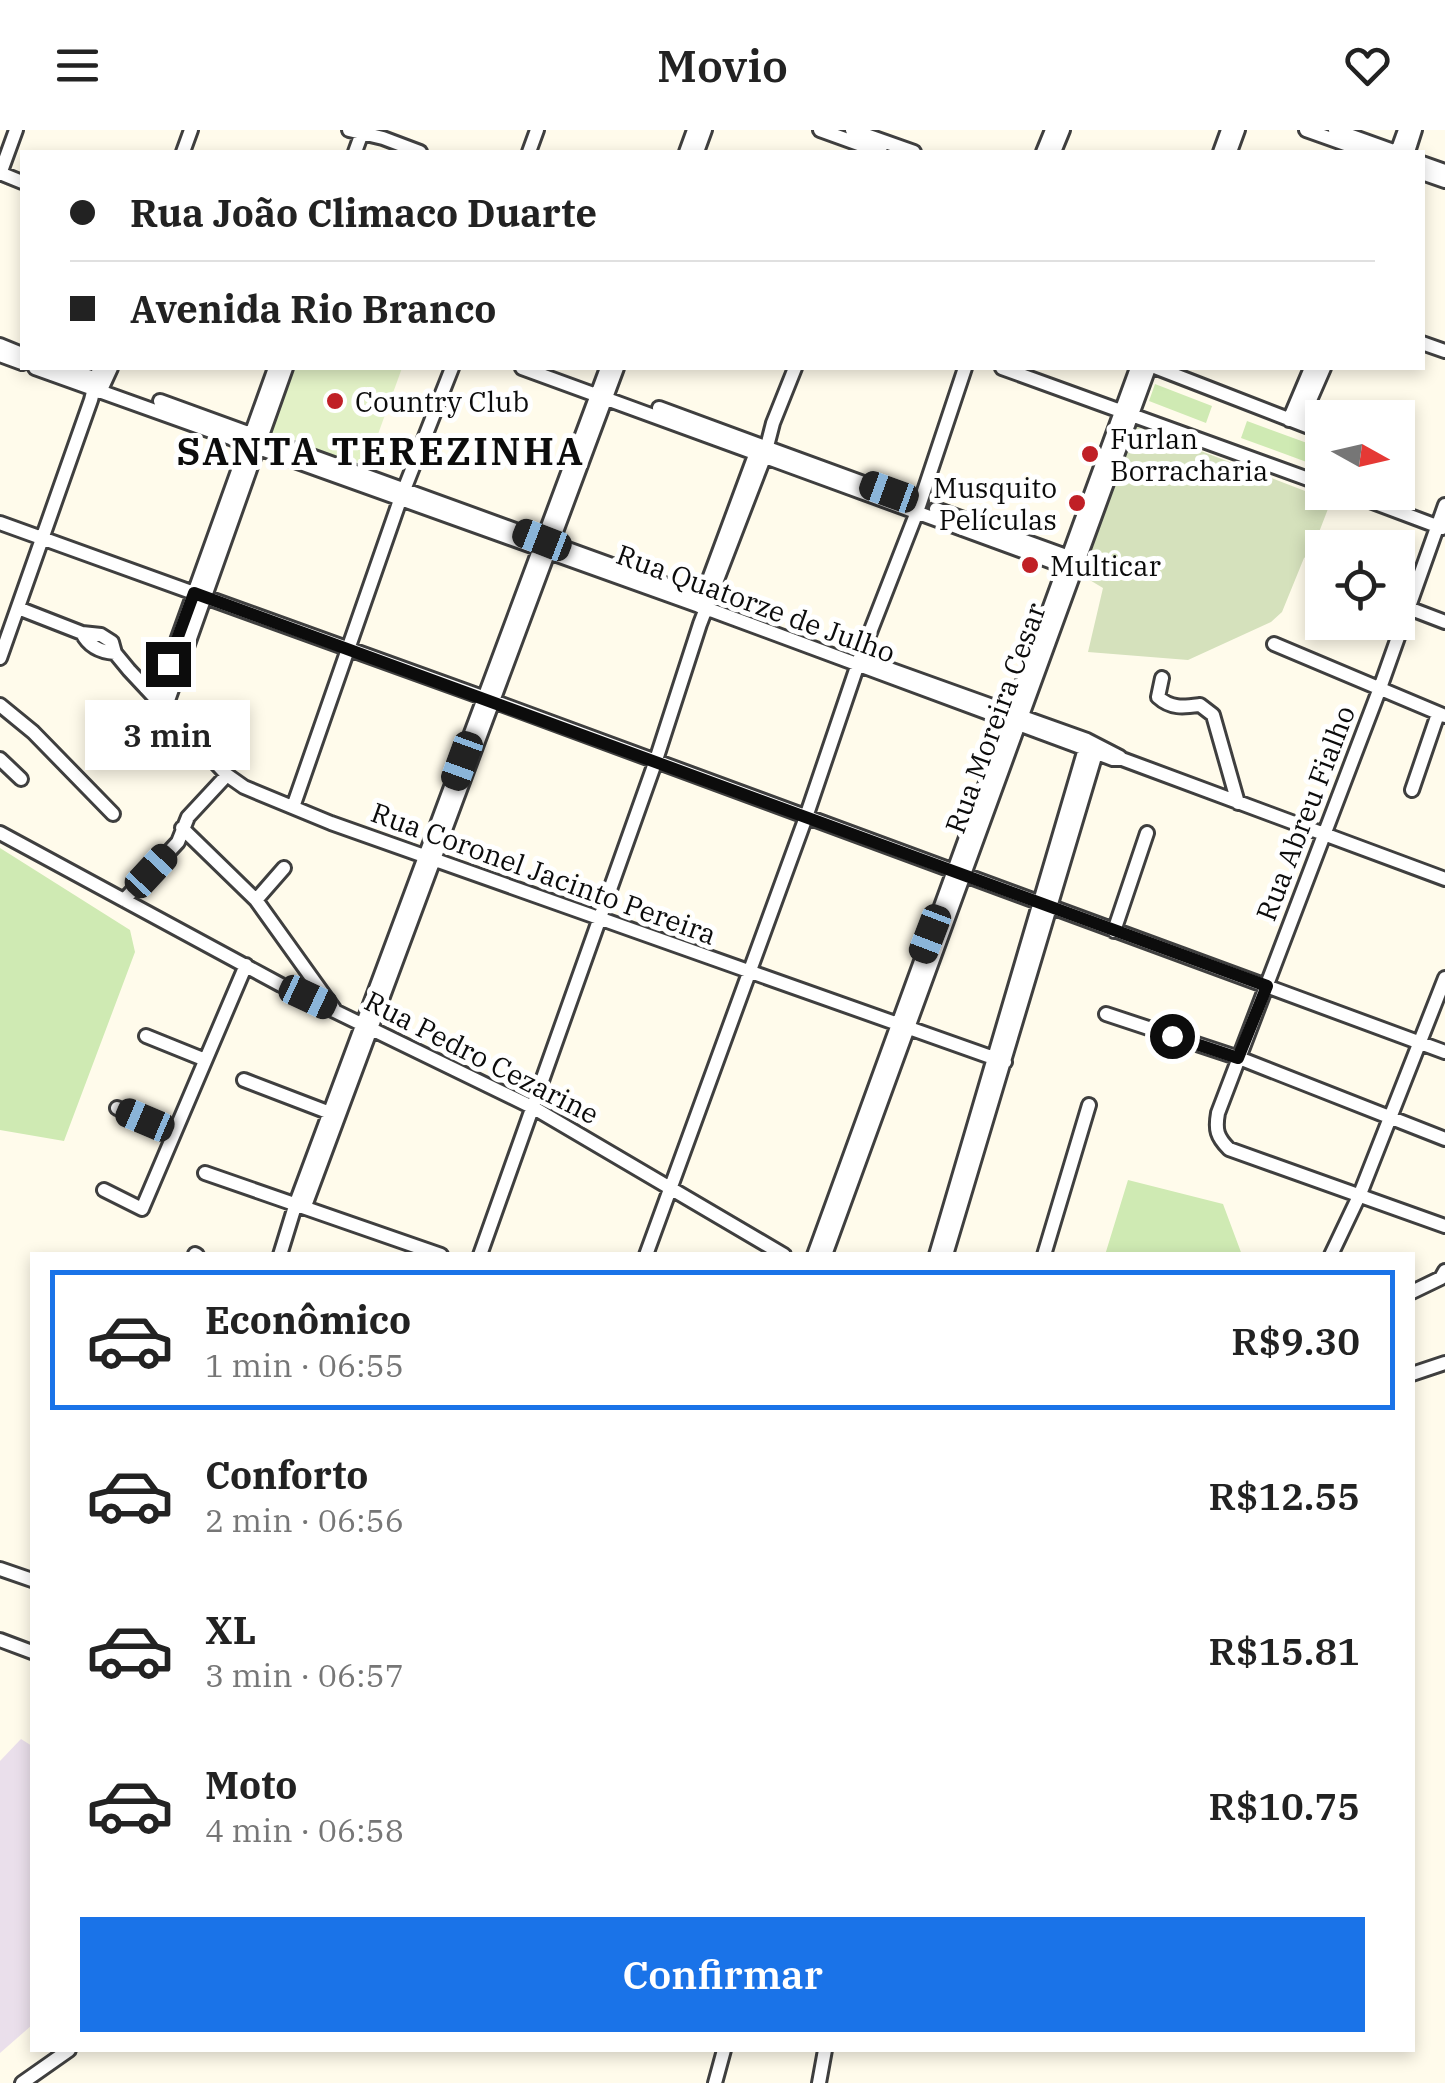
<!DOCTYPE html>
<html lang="pt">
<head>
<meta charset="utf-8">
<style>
  body { margin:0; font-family:"IBM Plex Serif",serif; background:#f2f2f2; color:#222; height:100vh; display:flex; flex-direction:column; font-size:38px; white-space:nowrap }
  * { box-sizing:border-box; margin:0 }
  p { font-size:32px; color:#767676 }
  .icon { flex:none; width:55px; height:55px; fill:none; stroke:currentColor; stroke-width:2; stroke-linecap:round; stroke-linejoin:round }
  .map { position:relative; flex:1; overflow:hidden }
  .details { position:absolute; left:30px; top:1122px; width:1385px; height:800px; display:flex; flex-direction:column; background:#fff; border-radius:0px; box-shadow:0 5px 15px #0003 }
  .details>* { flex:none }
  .top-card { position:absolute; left:20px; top:20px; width:1405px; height:220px; border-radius:0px; box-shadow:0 5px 15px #0003; display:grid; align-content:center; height:220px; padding:0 50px; background:#fff }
  .needle { width:65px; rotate:98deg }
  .controls { position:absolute; left:1305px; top:270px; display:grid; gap:20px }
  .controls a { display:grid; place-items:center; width:110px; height:110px; border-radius:0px; background:#fff; box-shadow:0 5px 15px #0003; font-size:50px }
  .end { position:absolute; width:45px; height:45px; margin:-22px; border:12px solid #0c0c0c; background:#fff; box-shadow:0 0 0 5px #fff }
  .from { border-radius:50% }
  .bubble { position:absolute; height:70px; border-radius:0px; background:#fff; box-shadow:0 5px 15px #0003; font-size:32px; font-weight:600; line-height:70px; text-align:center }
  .car { position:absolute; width:30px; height:60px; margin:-30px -15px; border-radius:12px; box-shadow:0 0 8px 2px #0007; background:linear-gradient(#222 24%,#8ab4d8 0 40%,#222 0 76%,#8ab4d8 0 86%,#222 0) }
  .top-card b { display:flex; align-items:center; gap:35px; height:95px; font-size:38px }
  .top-card b+b { border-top:2px solid #e0e0e0 }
  .top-card i { width:25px; height:25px; background:#222 }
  ul { padding:18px 0 0; list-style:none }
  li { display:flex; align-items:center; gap:30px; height:140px; margin:0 20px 15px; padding:0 30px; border:5px solid transparent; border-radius:0px }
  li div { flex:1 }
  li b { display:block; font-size:38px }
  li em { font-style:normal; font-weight:600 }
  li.on { border-color:#1a73e8 }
  li>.icon { width:90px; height:90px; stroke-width:1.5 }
  .cta { display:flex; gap:20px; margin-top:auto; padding:20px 50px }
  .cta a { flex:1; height:115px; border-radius:0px; background:#1a73e8; color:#fff; font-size:40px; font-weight:600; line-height:115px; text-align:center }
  header { display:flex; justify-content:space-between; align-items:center; height:130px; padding:0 50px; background:#fff; font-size:45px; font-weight:600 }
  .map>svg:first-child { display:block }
  .industrial { fill:#eadfeb }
  .green { fill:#cfeab3 }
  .cemetery { fill:#d5e1bc }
  .pitch { fill:#e2f1c6 }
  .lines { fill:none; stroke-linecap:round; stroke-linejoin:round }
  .minor-casing { stroke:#3f3f3f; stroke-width:18 }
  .minor { stroke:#fff; stroke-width:12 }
  .route { stroke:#0c0c0c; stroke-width:12 }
  .poi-dot { fill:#c02026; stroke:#fff; stroke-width:4 }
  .labels { text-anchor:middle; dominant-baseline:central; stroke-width:10; stroke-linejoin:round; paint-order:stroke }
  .poi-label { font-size:28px; fill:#0c0c0c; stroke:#fff; text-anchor:start }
  .street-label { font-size:28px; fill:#0c0c0c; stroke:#fff }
  .district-label { font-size:38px; font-weight:bold; letter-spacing:2.5px; fill:#0c0c0c; stroke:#fff }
</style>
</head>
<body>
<header><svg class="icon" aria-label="menu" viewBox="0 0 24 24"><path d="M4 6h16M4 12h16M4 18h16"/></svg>Movio<svg class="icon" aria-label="heart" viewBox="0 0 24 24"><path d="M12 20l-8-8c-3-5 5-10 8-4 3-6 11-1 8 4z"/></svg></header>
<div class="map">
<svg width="1445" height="1953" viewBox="0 0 1445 1953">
  <rect width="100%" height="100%" fill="#fffbeb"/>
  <path class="industrial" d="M 21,1609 L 32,1616 L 32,1895 L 0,1923 L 0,1631 Z"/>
  <path class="green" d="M 1155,254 L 1212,276 L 1206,293 L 1149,271 Z
    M 1247,291 L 1318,317 L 1312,334 L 1241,308 Z
    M 0,718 L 130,800 L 135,822 L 64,1011 L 0,1000 Z
    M 1128,1050 L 1223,1074 L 1242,1125 L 1105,1125 Z"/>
  <path class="cemetery" d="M 1133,295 L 1331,371 L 1311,423 L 1304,428 L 1282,482 L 1271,492 L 1188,530 L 1088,522 L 1103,458 L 1078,443 Z"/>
  <path class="pitch" d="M 293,238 L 402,238 L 365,340 L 269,305 Z"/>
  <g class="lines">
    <g class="minor-casing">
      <path id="minor" d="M 349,0 L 383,8 L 420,22
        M 820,0 L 881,22
        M 852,0 L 914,22
        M 1306,0 L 1368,22
        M 1335,0 L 1396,22
        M 183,22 L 191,0
        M 355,22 L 363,0
        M 529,22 L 537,0
        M 686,22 L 694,0
        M 697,22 L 705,0
        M 1043,22 L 1052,0
        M 1054,22 L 1063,0
        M 1220,22 L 1228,0
        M 1230,22 L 1238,0
        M 1397,22 L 1405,0
        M 1408,22 L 1415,0
        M 1422,33 L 1445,41
        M 0,43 L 22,52
        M 1422,43 L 1445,51
        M 0,44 L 16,0
        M 1422,213 L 1445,221
        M 0,215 L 22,224
        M 0,225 L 22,233
        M 35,238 L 708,479 L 1113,629 L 1122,629 L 1445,749
        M 63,238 L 94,248
        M 522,238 L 1069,438
        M 1002,238 L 1322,354
        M 1157,238 L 1322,302
        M 100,262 L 111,238
        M 160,271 L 700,467
        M 659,278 L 907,369
        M 1289,290 L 1311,238
        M 1300,293 L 1324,238
        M 1346,362 L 1442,398
        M 1445,375 L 1380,558 L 1218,983 C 1215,1000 1217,1007 1229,1019 L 1445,1096
        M 936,379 L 1077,430
        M 0,393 L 485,568 L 1445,922
        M 1398,474 L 1445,492
        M 699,476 L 758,317
        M 18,478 L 82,503 L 101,505 L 112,512 L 115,523 L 129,540 L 227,645 L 244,657 L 331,693 L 1005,932
        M 82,503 C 89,517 101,522 115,523
        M 1274,514 L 1445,586
        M 0,528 L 91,270 L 99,238
        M 864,530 L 1087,610 L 1120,627
        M 1162,548 L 1158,567 C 1171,579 1184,577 1200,575 L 1213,585 L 1238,673
        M 156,569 L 275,238
        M 0,575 L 33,602 L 113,684
        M 165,579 L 286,238
        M 0,629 L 21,649
        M 1412,660 L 1438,584
        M 293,677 L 400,370 L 452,238
        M 182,698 L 256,770 L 334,879
        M 0,703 L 281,855 L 534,978 L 784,1125
        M 124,770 L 178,712 L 188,687 L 227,645
        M 256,770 L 284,738
        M 1114,801 L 1147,703
        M 1106,884 L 1239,928 L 1445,1009
        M 146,906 L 203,929
        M 244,950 L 338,986
        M 117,978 L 174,1002
        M 205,1043 L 441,1125
        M 104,1060 L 142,1079 L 246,835
        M 305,1076 L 617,238
        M 195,1124 L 197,1125
        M 280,1125 L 296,1073 L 607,238
        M 480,1125 L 655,633 L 700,494 L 764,328 L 773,293 L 795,238
        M 646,1125 L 806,687 L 860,528 L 917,382 L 965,238
        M 814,1125 L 1137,238
        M 825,1125 L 1149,238
        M 936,1125 L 1087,612
        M 946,1125 L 1097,620
        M 1044,1125 L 1089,975
        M 1331,1125 L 1360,1064 L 1445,848
        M 1412,1162 L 1441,1148 L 1445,1141
        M 1412,1244 L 1445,1233
        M 0,1439 L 32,1450
        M 0,1510 L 32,1522
        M 22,1953 L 69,1920
        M 715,1953 L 724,1920
        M 819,1953 L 825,1920"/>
    </g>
    <use href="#minor" class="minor"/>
  </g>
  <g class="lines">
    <path class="route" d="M 168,534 L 194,463 L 1267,856 L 1238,928 L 1172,906"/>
  </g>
  <g class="poi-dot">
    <circle cx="335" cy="271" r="10"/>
    <circle cx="1090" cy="324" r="10"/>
    <circle cx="1077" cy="373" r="10"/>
    <circle cx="1030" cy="435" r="10"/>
  </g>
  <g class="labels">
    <g class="poi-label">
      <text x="355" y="271">Country Club</text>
      <text x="1110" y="308">Furlan<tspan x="1110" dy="32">Borracharia</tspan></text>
      <text x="1057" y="357" text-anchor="end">Musquito<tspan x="1057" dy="32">Películas</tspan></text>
      <text x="1050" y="435">Multicar</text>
    </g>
    <g class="street-label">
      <text transform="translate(756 473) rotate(20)">Rua Quatorze de Julho</text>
      <text transform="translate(995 588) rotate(-70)">Rua Moreira Cesar</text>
      <text transform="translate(1305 683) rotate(-69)">Rua Abreu Fialho</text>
      <text transform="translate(544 743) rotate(20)">Rua Coronel Jacinto Pereira</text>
      <text transform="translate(482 927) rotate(27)">Rua Pedro Cezarine</text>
    </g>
    <g class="district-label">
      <text x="381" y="320">SANTA TEREZINHA</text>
    </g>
  </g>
</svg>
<div class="controls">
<a><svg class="needle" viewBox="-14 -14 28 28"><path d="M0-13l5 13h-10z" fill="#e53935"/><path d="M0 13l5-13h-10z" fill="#767676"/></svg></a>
<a><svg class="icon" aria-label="locate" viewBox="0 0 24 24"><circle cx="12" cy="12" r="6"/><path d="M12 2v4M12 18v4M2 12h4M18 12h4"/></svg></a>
</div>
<i class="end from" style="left:1172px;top:906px"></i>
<i class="end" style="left:168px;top:534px"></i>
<div class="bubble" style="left:85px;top:570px;width:165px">3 min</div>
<i class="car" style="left:889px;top:362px;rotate:290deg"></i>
<i class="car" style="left:542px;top:410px;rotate:291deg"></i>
<i class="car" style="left:462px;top:631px;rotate:200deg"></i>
<i class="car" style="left:151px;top:741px;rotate:43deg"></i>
<i class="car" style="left:930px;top:804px;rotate:201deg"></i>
<i class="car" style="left:308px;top:867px;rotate:115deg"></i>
<i class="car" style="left:145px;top:990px;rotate:293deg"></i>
<div class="top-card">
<b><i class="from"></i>Rua João Climaco Duarte</b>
<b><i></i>Avenida Rio Branco</b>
</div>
<section class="details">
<ul>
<li class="on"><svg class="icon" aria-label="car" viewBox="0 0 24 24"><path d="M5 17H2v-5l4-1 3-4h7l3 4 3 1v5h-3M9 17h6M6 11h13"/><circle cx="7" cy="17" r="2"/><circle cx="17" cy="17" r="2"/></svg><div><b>Econômico</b><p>1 min · 06:55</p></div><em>R$9.30</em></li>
<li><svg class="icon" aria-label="car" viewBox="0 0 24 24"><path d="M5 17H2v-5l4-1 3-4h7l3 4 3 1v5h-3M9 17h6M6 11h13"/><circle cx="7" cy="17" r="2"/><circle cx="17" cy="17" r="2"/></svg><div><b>Conforto</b><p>2 min · 06:56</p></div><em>R$12.55</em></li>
<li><svg class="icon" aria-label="car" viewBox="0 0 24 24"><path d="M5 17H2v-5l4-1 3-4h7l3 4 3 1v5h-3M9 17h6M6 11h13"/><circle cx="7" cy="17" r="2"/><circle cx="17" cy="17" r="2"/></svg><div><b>XL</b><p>3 min · 06:57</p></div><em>R$15.81</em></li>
<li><svg class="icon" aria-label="car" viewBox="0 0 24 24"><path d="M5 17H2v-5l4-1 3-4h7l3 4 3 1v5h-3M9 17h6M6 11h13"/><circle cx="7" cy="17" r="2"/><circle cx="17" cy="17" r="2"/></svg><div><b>Moto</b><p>4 min · 06:58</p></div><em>R$10.75</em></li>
</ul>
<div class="cta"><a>Confirmar</a></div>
</section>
</div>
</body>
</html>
